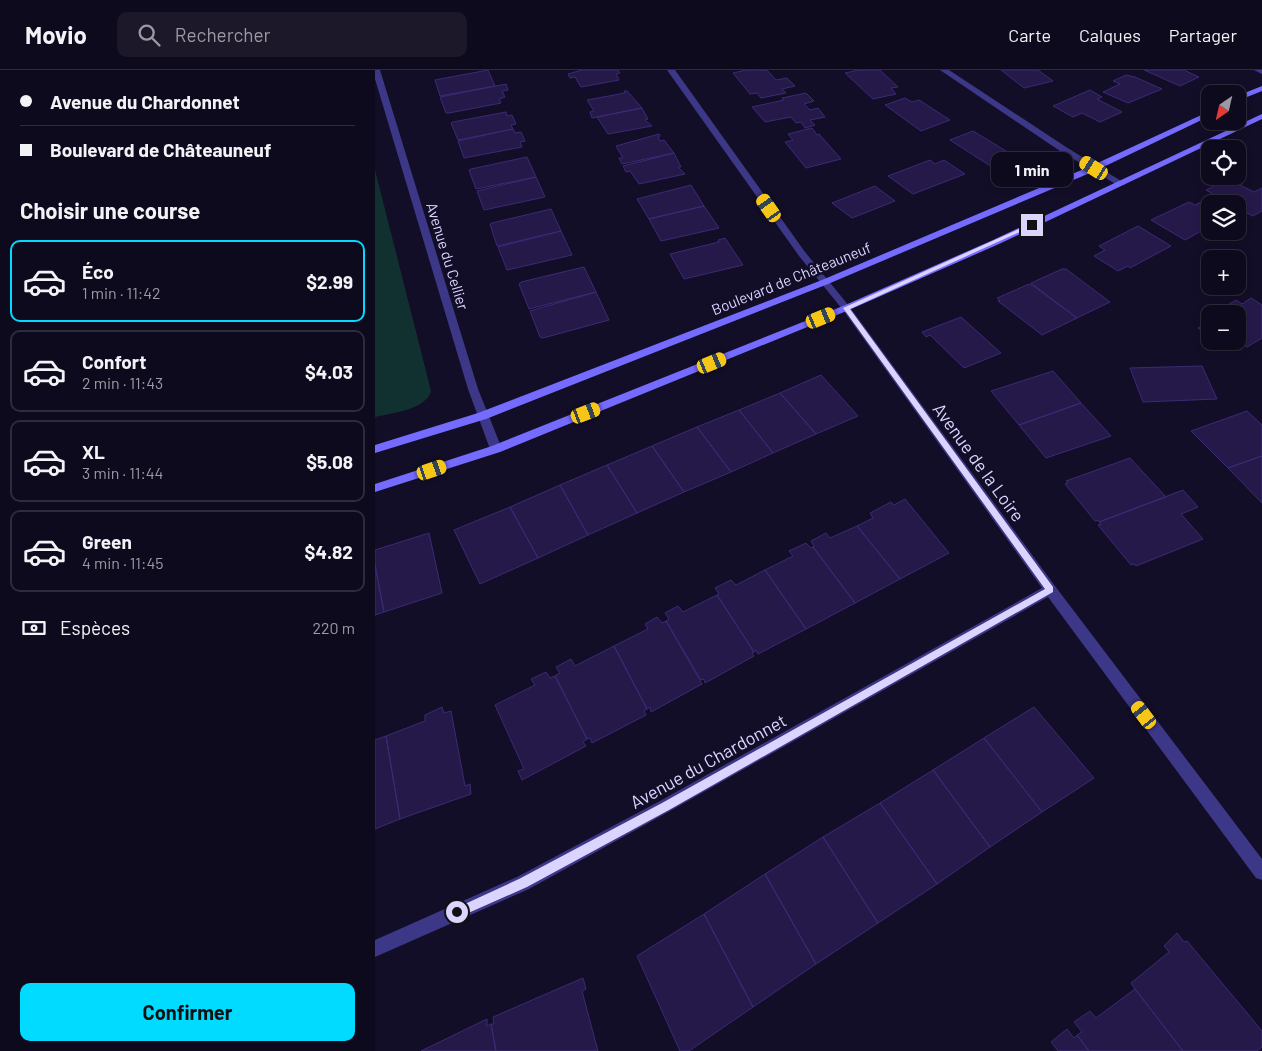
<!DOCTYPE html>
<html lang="fr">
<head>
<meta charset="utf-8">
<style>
  body { margin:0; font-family:Barlow,sans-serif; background:#1c182a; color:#f1f3f6; height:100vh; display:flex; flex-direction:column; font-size:19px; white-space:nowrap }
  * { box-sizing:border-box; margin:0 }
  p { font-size:16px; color:#9b9aa4 }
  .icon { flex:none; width:28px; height:28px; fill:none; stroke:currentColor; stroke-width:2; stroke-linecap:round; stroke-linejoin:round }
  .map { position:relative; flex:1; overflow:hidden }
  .side { display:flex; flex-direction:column; background:#0e0a1d; width:375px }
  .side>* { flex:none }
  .hud { display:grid; align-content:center; height:110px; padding:0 20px; background:#0e0a1d }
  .needle { width:32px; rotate:214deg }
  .fabs { position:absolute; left:826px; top:15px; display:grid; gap:10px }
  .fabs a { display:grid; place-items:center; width:45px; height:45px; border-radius:10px; background:#0e0a1d; box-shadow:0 2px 8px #0003,0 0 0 1px #2e2b3b; font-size:25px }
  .end { position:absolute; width:22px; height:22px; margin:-11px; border:6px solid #dbd4ff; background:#111; box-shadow:0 0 0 2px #111 }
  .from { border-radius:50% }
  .bubble { position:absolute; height:35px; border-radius:10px; background:#0e0a1d; box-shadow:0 2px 8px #0003,0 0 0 1px #2e2b3b; font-size:16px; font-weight:700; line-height:35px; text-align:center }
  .car { position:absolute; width:15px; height:30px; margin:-15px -8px; border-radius:6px; box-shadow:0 0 4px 1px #0007; background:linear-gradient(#f5c518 24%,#345 0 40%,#f5c518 0 76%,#345 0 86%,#f5c518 0) }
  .hud b { display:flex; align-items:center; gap:18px; height:48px; font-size:19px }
  .hud b+b { border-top:1px solid #2e2b3b }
  .hud i { width:12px; height:12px; background:#f1f3f6 }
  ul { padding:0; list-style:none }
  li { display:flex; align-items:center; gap:15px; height:82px; margin:0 10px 8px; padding:0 10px; border:2px solid #2e2b3b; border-radius:10px }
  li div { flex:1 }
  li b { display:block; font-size:19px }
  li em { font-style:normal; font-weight:700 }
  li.current { border-color:#00dbff }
  li>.icon { width:45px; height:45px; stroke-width:1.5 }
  h2 { padding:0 20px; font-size:22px; line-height:60px }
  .pay { display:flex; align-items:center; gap:12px; height:55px; padding:0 20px; font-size:19px }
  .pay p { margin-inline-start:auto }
  .action { display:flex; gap:10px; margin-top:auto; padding:10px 20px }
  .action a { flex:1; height:58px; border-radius:10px; background:#00dbff; color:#111; font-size:20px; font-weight:700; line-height:58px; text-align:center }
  header { display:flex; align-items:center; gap:30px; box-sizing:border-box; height:70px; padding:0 25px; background:#0e0a1d; border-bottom:1px solid #2e2b3b }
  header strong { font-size:24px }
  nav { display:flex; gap:28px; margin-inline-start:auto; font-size:18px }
  .search { width:350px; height:45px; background:#1c182a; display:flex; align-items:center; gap:12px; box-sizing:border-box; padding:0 18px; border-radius:10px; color:#9b9aa4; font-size:19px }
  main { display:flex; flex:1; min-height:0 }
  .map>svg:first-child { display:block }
  .green { fill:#113131 }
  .building { fill:#251949; stroke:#3c2a76 }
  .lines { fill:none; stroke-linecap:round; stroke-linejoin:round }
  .street { fill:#3d3788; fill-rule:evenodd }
  .secondary { fill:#756bff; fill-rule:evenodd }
  .route { fill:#dbd4ff }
  .labels { text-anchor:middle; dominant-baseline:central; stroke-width:5; stroke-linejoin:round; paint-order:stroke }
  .far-street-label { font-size:15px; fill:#dbd4ff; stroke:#130e27 }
  .street-label { font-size:18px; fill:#dbd4ff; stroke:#130e27 }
</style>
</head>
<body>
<header>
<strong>Movio</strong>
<div class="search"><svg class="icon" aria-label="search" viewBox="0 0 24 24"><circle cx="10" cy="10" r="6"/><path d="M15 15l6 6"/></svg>Rechercher</div>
<nav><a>Carte</a><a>Calques</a><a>Partager</a></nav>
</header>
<main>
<section class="side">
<div class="hud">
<b><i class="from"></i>Avenue du Chardonnet</b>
<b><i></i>Boulevard de Châteauneuf</b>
</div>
<h2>Choisir une course</h2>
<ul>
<li class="current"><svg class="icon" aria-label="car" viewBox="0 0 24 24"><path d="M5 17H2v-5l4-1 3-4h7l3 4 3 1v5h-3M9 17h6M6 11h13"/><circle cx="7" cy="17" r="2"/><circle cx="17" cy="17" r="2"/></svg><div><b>Éco</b><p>1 min · 11:42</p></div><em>$2.99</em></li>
<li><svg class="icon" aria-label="car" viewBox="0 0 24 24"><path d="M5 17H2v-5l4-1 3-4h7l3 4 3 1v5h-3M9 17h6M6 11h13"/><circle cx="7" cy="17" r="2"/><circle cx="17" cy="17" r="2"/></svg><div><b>Confort</b><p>2 min · 11:43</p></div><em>$4.03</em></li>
<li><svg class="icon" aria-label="car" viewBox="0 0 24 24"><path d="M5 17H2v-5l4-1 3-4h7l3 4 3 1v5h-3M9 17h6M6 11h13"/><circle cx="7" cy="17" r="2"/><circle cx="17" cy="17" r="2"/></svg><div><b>XL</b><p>3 min · 11:44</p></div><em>$5.08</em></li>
<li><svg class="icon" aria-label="car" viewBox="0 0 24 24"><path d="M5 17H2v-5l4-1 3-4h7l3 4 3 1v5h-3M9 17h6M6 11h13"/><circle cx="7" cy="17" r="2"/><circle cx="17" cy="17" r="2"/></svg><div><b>Green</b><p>4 min · 11:45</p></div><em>$4.82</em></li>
</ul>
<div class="pay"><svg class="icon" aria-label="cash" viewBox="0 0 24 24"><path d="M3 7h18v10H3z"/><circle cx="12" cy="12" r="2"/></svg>Espèces<p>220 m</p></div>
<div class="action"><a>Confirmer</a></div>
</section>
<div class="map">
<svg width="887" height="981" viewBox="0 0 887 981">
  <rect width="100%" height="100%" fill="#130e27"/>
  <path class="green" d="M 0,100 L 56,321 C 51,340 16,343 0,347 Z"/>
  <path class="building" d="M 113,0 L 120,16 L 65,26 L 60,10 Z
    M 207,0 L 243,0 L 245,3 L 241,4 L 244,10 L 206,17 L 200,7 L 195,8 L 193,4 Z
    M 371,0 L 392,0 L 401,10 L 412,8 L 420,16 L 407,19 L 411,23 L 386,28 L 382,23 L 375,24 L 358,3 Z
    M 484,0 L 505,0 L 523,17 L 516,18 L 521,24 L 498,29 L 470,3 Z
    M 626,0 L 663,0 L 678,11 L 649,18 Z
    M 769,0 L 809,0 L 824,7 L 805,16 Z
    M 751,5 L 760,7 L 787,19 L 753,33 L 728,22 L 745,14 L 738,11 Z
    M 131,14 L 133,20 L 127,21 L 130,27 L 124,29 L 126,33 L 74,43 L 71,43 L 65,27 Z
    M 715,20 L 727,27 L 722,29 L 747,42 L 725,52 L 707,43 L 698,47 L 678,36 Z
    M 249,21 L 252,21 L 267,38 L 217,48 L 215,42 L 219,41 L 212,30 L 250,23 Z
    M 431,23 L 439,31 L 429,34 L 435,40 L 443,38 L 450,47 L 435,50 L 440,55 L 430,58 L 426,52 L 421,53 L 416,47 L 390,52 L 377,37 L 409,30 L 407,28 Z
    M 530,28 L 537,32 L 544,30 L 575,50 L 546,61 L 510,35 Z
    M 267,38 L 273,49 L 270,50 L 277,56 L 233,64 L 222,47 Z
    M 131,42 L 132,46 L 137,45 L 141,54 L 136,55 L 138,59 L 83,70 L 76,53 L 78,52 Z
    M 437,58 L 442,65 L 444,64 L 466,89 L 431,98 L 410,72 L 418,70 L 413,64 Z
    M 138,59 L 140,63 L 146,62 L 150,71 L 145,72 L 147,77 L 89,88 L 83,71 Z
    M 598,61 L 641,87 L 617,97 L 575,70 Z
    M 284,64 L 285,66 L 283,67 L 285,71 L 289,70 L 299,83 L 247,94 L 244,88 L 248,88 L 241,76 Z
    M 299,83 L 306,97 L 303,97 L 310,104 L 264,114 L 255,101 L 251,102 L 248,96 Z
    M 152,87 L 161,107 L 101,119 L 94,100 L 96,99 Z
    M 555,90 L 560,94 L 569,90 L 590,104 L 538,124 L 513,106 Z
    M 161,107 L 170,127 L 109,140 L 102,121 Z
    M 853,109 L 879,122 L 887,118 L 887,141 L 878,146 L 862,138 L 862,134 L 855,134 L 831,120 Z
    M 316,115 L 329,136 L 274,149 L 262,129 Z
    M 500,116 L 520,131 L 477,148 L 457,133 Z
    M 830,130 L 835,134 L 835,156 L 810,170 L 776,150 L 814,132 L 820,135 Z
    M 329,136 L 344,158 L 286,171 L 274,149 Z
    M 176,139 L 186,161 L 122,176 L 115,154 L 117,153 Z
    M 763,156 L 796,176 L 755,198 L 753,196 L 743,201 L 719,186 L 730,180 L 724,176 Z
    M 186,161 L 197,185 L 132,200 L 123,177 Z
    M 350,168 L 368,195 L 309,209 L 295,184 L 344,172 L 343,170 Z
    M 209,197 L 221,222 L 154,239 L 144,214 L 146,212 Z
    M 687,199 L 691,199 L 735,232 L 702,248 L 656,213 Z
    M 654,214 L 657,215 L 702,248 L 667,265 L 623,231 L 625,231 L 622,228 Z
    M 221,222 L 234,250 L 168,268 L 165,267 L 155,241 Z
    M 876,228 L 887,235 L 887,268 L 872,277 L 863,271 L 852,278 L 843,271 L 862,271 L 862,244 L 849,244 L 857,240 L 851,236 L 861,230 L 867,234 Z
    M 586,247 L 626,283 L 589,298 L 555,265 L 551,267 L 547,262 Z
    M 835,252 L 835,266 L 823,258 Z
    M 827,296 L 842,329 L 768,332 L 755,298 Z
    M 678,301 L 706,333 L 644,355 L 616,321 Z
    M 446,305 L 483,346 L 441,364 L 405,323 Z
    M 405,323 L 441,364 L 398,383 L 364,340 Z
    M 706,333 L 736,366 L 671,388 L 644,355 Z
    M 364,340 L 398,383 L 356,402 L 322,357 Z
    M 872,341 L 887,355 L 887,386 L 853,398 L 816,361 Z
    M 322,357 L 356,402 L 309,422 L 277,376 Z
    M 277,376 L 309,422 L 262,443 L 232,395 Z
    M 887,386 L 887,433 L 853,398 Z
    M 755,388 L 791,427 L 724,452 L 723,450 L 720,451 L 690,414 L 693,413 L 691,411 Z
    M 232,395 L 262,443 L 213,465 L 185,415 Z
    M 185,415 L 213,465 L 163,488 L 135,437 Z
    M 808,420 L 823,437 L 806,444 L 828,469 L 761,496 L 759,494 L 756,495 L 723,455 L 726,454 L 724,452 Z
    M 530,429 L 574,483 L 525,509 L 482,456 L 498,448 L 495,443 L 516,432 L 519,435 Z
    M 135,437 L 163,488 L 105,514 L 79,460 Z
    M 482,456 L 525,509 L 480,533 L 438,477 L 439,476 L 436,471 L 451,463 L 455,468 Z
    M 54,463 L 67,523 L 9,542 L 0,495 L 0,480 Z
    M 431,473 L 436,478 L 438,477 L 480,533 L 431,559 L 390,500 L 418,486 L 414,481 Z
    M 0,495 L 9,542 L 0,545 Z
    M 390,500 L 431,559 L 383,584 L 381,580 L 379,582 L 342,525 L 344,524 L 340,518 L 356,510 L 361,515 Z
    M 342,525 L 379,582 L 377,583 L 379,586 L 330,613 L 329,609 L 326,610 L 291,551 L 294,549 L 290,543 L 303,536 L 308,542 Z
    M 282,547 L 287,553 L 291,551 L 327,614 L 276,642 L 275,637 L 272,639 L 239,576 L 273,559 L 270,554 Z
    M 239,576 L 272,639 L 269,641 L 271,645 L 217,673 L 215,668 L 212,669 L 180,606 L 185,603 L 181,597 L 196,589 L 200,596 Z
    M 171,602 L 175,608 L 180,606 L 212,669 L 208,672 L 211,676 L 147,710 L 143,701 L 149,699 L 120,635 L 160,615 L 156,609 Z
    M 67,637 L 69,643 L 76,641 L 90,716 L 95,714 L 96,724 L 25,749 L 11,666 L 50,651 L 50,645 Z
    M 659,637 L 719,708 L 667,742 L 609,668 Z
    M 11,666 L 25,749 L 0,759 L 0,670 Z
    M 609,668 L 667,742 L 615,777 L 558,700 Z
    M 558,700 L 615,777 L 562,814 L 505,733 Z
    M 505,733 L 562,814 L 503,853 L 448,767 Z
    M 448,767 L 503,853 L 441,894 L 390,804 Z
    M 390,804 L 441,894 L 378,937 L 329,844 Z
    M 329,844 L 378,937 L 314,981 L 305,981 L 262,886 Z
    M 802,863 L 809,872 L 812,871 L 887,961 L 887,977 L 882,981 L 808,981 L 760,919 L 756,913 L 794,882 L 789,876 Z
    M 208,908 L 211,919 L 207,921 L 223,981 L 121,981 L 116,954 L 119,954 L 118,947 Z
    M 760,919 L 808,981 L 714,981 L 702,965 L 707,962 L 699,952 L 715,941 L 721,948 Z
    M 112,949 L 112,956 L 116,954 L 121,981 L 46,981 Z
    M 692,959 L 699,968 L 702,965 L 714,981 L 683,981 L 676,972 Z"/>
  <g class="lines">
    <path class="street" d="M 0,0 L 5,0 L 103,319 L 127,379 L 125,382 L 117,382 L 115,379 L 93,319 L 0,9 Z
      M 292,0 L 300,0 L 430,182 L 474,236 L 680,516 L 887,789 L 887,810 L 881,808 L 673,527 L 295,741 L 154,819 L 0,887 L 0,870 L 142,807 L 285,731 L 667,518 L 468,240 L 424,186 Z
      M 565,0 L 574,0 L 691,77 L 751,114 L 744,116 L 685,81 Z
      M 879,0 L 887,0 L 887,4 Z"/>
    <path class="secondary" d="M 887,16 L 887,21 L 862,31 L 862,26 Z
      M 835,41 L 835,46 L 722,100 L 453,214 L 111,349 L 0,383 L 0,375 L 103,343 L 447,210 L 716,96 Z
      M 887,44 L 887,49 L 624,174 L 474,240 L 125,382 L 0,422 L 0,414 L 117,376 L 468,236 L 618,170 Z"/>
  </g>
  <path class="route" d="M 655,154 L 660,155 L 475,239 L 678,517 L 678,522 L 294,740 L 152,817 L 82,848 L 79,846 L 77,842 L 79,839 L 144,809 L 287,733 L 670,519 L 468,238 Z"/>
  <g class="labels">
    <g class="far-street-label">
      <text transform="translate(73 186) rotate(73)">Avenue du Cellier</text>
      <text transform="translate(416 208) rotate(-22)">Boulevard de Châteauneuf</text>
    </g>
    <g class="street-label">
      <text transform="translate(604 392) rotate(54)">Avenue de la Loire</text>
      <text transform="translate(333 691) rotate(-29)">Avenue du Chardonnet</text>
    </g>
  </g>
</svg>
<div class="fabs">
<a><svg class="needle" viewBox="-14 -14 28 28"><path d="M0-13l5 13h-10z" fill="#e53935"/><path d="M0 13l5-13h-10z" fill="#9b9aa4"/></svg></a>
<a><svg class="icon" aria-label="locate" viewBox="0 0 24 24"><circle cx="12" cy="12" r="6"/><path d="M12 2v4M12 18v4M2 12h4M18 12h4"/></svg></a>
<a><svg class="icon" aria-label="layers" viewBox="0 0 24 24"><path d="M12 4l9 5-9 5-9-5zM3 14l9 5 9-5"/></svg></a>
<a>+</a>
<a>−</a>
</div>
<i class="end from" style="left:82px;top:842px"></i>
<i class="end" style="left:657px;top:155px"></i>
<div class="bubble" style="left:616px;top:82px;width:82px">1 min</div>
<i class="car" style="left:719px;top:98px;rotate:302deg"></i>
<i class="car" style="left:394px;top:138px;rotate:325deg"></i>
<i class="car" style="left:446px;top:248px;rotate:68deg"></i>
<i class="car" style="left:337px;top:293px;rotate:68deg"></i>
<i class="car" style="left:211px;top:343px;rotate:69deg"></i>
<i class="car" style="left:57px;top:400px;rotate:71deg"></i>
<i class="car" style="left:769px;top:645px;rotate:323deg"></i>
</div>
</main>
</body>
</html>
